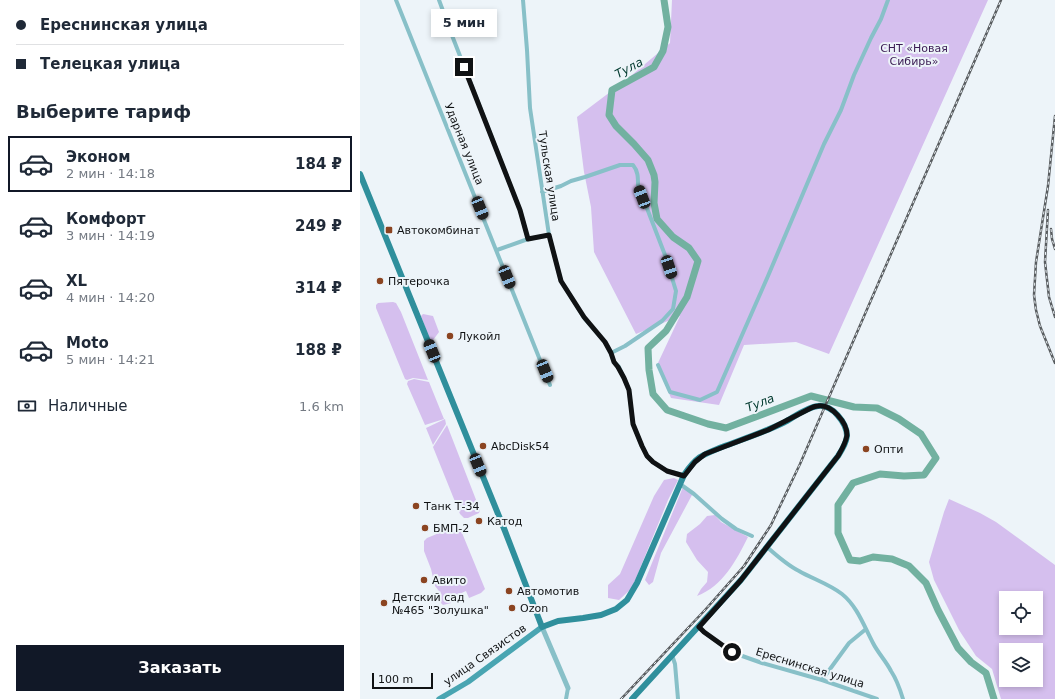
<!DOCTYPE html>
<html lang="ru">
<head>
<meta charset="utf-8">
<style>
  body { margin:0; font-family:"DejaVu Sans",sans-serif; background:#f2f2f3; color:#1f2937; height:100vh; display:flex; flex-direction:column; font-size:15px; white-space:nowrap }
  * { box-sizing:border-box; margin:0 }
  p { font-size:13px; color:#747a83 }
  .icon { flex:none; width:22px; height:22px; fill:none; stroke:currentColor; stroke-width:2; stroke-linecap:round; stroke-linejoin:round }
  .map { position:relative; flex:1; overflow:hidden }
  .panel { display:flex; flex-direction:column; background:#fff; width:360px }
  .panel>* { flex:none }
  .hud { display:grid; align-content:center; height:88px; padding:0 16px; background:#fff }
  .controls { position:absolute; left:639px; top:591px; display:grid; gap:8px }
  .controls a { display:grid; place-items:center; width:44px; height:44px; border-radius:0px; background:#fff; box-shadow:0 2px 6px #0003; font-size:20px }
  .scale { position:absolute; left:12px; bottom:10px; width:61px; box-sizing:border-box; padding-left:4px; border:2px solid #101214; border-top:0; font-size:11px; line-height:14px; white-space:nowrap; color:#101214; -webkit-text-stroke:3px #edf4f9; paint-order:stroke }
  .end { position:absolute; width:18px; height:18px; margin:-9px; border:5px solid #101214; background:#fff; box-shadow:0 0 0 2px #fff }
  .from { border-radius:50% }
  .bubble { position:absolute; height:28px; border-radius:0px; background:#fff; box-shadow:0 2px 6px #0003; font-size:13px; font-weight:600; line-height:28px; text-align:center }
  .car { position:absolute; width:12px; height:24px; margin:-12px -6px; border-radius:5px; box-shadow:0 0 3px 1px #0007; background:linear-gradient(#222 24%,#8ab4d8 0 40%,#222 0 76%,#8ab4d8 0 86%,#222 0) }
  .hud b { display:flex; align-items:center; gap:14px; height:38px; font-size:15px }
  .hud b+b { border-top:1px solid #e0e1e3 }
  .hud i { width:10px; height:10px; background:#1f2937 }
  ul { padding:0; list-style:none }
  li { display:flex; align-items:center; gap:12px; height:56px; margin:0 8px 6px; padding:0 8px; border:2px solid transparent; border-radius:0px }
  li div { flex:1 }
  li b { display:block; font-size:15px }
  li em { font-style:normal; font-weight:600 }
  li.on { border-color:#111827 }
  li>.icon { width:36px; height:36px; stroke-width:1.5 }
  h2 { padding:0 16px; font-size:18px; line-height:48px }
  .pay { display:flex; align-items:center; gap:10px; height:44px; padding:0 16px; font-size:15px }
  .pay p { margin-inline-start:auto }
  .cta { display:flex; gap:8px; margin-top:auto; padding:8px 16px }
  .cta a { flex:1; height:46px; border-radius:0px; background:#111827; color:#fff; font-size:16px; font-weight:600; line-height:46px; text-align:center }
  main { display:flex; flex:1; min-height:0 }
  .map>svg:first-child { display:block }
  .green { fill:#d5bfee; fill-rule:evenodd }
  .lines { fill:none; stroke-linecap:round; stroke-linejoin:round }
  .river { stroke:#72b1a0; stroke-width:7 }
  .minor { stroke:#88c0c8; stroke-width:4 }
  .tertiary { stroke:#88c0c8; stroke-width:5 }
  .secondary { stroke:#49a5b2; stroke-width:5.5 }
  .primary { stroke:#2f8f9c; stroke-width:6 }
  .rail-casing { stroke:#585c5f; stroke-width:2.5 }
  .rail { stroke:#edf4f9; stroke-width:1; stroke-dasharray:3; stroke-linecap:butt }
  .route { stroke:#101214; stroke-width:5 }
  .poi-dot { fill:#8b4421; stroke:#edf4f9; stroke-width:1.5 }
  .labels { text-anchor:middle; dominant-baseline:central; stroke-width:4; stroke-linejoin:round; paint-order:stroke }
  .park-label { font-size:11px; fill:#3a1b53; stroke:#edf4f9 }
  .street-label { font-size:11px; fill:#101214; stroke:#edf4f9 }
  .poi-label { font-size:11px; fill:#101214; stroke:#edf4f9; text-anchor:start }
  .water-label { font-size:12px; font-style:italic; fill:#00392e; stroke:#edf4f9 }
</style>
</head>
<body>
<main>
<section class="panel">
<div class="hud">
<b><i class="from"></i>Ереснинская улица</b>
<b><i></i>Телецкая улица</b>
</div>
<h2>Выберите тариф</h2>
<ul>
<li class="on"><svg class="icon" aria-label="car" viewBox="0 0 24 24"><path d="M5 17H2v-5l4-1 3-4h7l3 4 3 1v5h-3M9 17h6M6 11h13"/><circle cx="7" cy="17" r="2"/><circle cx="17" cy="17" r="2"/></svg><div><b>Эконом</b><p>2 мин · 14:18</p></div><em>184 ₽</em></li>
<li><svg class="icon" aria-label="car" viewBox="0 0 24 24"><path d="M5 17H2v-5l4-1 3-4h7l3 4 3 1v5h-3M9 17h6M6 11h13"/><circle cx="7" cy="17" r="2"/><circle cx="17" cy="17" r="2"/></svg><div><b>Комфорт</b><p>3 мин · 14:19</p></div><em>249 ₽</em></li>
<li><svg class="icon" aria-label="car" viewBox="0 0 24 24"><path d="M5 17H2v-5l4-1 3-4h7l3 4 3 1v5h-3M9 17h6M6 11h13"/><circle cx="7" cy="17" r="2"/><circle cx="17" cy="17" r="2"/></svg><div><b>XL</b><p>4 мин · 14:20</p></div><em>314 ₽</em></li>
<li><svg class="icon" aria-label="car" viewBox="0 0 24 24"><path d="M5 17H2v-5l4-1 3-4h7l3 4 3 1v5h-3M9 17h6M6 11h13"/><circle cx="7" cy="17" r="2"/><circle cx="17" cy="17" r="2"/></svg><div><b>Moto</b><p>5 мин · 14:21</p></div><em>188 ₽</em></li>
</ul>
<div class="pay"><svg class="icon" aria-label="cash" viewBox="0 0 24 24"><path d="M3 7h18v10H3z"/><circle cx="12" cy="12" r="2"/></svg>Наличные<p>1.6 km</p></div>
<div class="cta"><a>Заказать</a></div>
</section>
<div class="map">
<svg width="695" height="699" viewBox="0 0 695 699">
  <rect width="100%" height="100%" fill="#edf4f9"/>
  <path class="green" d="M 312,0 L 628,0 L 469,354 L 436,342 L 384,345 L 359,405 L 311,398 L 297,365 L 320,316 L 276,334 L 234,252 L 231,207 L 224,172 L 217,117 L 266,80 L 310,43 Z
    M 33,302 L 36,303 L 41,312 L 68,380 L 53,378 L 47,380 L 45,379 L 16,308 L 16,305 L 18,303 Z
    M 63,314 L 73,316 L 79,332 L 71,343 L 61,316 Z
    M 54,379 L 69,382 L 84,419 L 65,425 L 47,384 L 48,381 Z
    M 85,419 L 86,424 L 73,445 L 66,428 Z
    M 87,425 L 120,510 L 119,513 L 108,518 L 104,518 L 100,514 L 73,447 Z
    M 314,478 L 318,480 L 308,500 L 272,588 L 259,600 L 248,598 L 248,585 L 260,574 L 294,496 L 304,480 Z
    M 323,487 L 327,489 L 332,495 L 301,553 L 293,582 L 289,585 L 285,580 Z
    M 589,499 L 620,513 L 636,522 L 695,565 L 695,699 L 641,699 L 632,669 L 616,656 L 599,630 L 574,580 L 569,562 L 584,512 ZM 646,598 L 676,598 L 676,628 L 646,628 ZM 646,650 L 676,650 L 676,680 L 646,680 Z
    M 355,515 L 361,522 L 388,537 C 376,561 363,586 337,596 L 341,589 L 347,582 L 348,572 L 337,560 L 326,542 L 327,534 L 340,524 L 347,516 Z
    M 96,526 L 100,528 L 125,589 L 121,593 L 109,598 L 106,591 L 97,595 L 96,594 L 89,597 L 91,603 L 83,605 L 81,603 L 79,591 L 75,586 L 71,569 L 64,551 L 64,541 L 67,538 Z"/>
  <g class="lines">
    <path class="river" d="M 304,0 L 308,27 L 303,51 L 294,67 L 252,90 L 249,115 L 256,126 L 274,144 L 288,160 L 294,175 L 295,182 L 294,203 L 297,219 L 313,237 L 329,248 L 338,261 L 327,297 L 306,331 L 288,348 L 289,370 L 293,394 L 307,410 L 348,424 L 366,428 L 451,396 L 494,407 L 517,408 L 539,419 L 561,434 L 576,458 L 564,475 L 544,476 L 520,474 L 493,483 L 478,505 L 478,533 L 490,560 L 500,561 L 513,557 L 532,559 L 549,566 L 566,583 L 578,610 L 598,648 L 611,662 L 626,673 L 634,699"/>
    <path class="minor" d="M 36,0 L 190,385
      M 79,0 L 93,38 L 160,210 L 168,239
      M 163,0 L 167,50 L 170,108 L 189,235 L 201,281 L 225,319 L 245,342 L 251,353 L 254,362 L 259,367 L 264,378 L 269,390 L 273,424 L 282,446 L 287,456 L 293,462 L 307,471 L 324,475
      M 182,192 L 201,186 L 211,181 L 225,177 L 260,165 L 273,165 C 278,171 278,177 278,185 L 305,255 L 316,291 L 313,309 L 302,321 L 265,346 L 251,353
      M 137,250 L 168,239 L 189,235
      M 298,365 L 310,392 L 340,400 L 357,392 L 408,276 L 464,144 L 481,110 L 494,75 L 511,38 L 521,19 L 528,0
      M 320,484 L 334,494 L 362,519 L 376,529 L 392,536
      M 407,547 C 417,556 427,565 439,571 C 453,579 469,584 482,594 C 497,606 504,626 513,643 C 518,653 526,661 531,671 C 537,680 540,689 543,699
      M 339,627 L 344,632 L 371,652 L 402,663 L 462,680 L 517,699
      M 312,655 L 315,664 L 318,699
      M 462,680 L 489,643 L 506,629
      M 206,699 L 208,688"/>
    <path class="tertiary" d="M 182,627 L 208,688"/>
    <path class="secondary" d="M 79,699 L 108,682 L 182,627"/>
    <path class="primary" d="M 0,174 L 145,531 L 182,627 L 198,621 L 223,618 L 241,615 L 256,609 L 267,600 L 277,583 L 324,475 C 328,469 333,462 340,457 C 347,453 355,450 362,447 C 383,439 405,432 425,422 C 434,417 447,407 458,406 C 472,404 487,423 487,436 C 486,444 482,450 478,456 L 381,580 L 272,699"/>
    <g class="rail-casing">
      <path id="rail" d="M 695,116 L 688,186 L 676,262 L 674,295 L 676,310 L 680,326 L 695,363
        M 688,210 L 685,262 L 689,297 L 695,317
        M 691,229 L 692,239 L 695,249
        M 261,699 L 345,610 L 384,566 L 411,525 L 440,464 L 641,0"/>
    </g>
    <use href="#rail" class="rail"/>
  </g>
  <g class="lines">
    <path class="route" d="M 104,67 L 160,210 L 168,239 L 189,235 L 201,281 L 224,317 L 245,342 L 251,353 L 254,362 L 258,367 L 264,378 L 269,390 L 273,424 L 282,446 L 287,456 L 293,462 L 307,471 L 324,476 L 335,462 L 345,454 L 408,430 L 451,408 C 453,407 455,406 458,406 C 471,404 487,422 487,435 C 486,443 482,449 478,456 L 381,580 L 339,627 L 344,632 L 372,652"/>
  </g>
  <g class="poi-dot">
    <rect x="25" y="226" width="8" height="8" rx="2"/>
    <circle cx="20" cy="281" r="4"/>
    <circle cx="90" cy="336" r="4"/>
    <circle cx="123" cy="446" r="4"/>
    <circle cx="506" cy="449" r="4"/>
    <circle cx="56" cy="506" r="4"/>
    <circle cx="119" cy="521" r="4"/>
    <circle cx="65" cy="528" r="4"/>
    <circle cx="64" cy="580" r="4"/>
    <circle cx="149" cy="591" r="4"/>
    <circle cx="24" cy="603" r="4"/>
    <circle cx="152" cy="608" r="4"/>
  </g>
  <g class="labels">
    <g class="park-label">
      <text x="554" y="48">СНТ «Новая<tspan x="554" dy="13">Сибирь»</tspan></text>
    </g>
    <g class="street-label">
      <text transform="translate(104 144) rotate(68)">Ударная улица</text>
      <text transform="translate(189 176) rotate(81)">Тульская улица</text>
      <text transform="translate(125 655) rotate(-35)">улица Связистов</text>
      <text transform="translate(450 668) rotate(17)">Ереснинская улица</text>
    </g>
    <g class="poi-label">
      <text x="37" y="230">Автокомбинат</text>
      <text x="28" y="281">Пятерочка</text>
      <text x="98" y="336">Лукойл</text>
      <text x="131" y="446">AbcDisk54</text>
      <text x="514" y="449">Опти</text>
      <text x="64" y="506">Танк Т-34</text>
      <text x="127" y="521">Катод</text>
      <text x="73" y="528">БМП-2</text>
      <text x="72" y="580">Авито</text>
      <text x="157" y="591">Автомотив</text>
      <text x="32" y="597">Детский сад<tspan x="32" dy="13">№465 "Золушка"</tspan></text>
      <text x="160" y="608">Ozon</text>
    </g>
    <g class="water-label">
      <text transform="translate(269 68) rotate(-28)">Тула</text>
      <text transform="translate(400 403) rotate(-21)">Тула</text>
    </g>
  </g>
</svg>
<div class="controls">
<a><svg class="icon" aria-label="locate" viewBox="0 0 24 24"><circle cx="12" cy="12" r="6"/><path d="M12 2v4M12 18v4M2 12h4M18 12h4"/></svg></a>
<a><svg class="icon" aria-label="layers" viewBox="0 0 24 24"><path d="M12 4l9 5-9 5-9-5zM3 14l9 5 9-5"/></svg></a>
</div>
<div class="scale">100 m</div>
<i class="end from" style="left:372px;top:652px"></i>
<i class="end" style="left:104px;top:67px"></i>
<div class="bubble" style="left:71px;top:9px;width:66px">5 мин</div>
<i class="car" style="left:282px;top:197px;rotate:339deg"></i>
<i class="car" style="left:120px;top:208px;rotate:158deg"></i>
<i class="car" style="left:309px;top:267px;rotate:162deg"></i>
<i class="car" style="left:147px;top:277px;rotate:158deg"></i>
<i class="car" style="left:72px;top:351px;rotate:338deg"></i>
<i class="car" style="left:185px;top:371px;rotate:158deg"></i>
<i class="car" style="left:118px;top:465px;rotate:158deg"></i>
</div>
</main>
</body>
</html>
